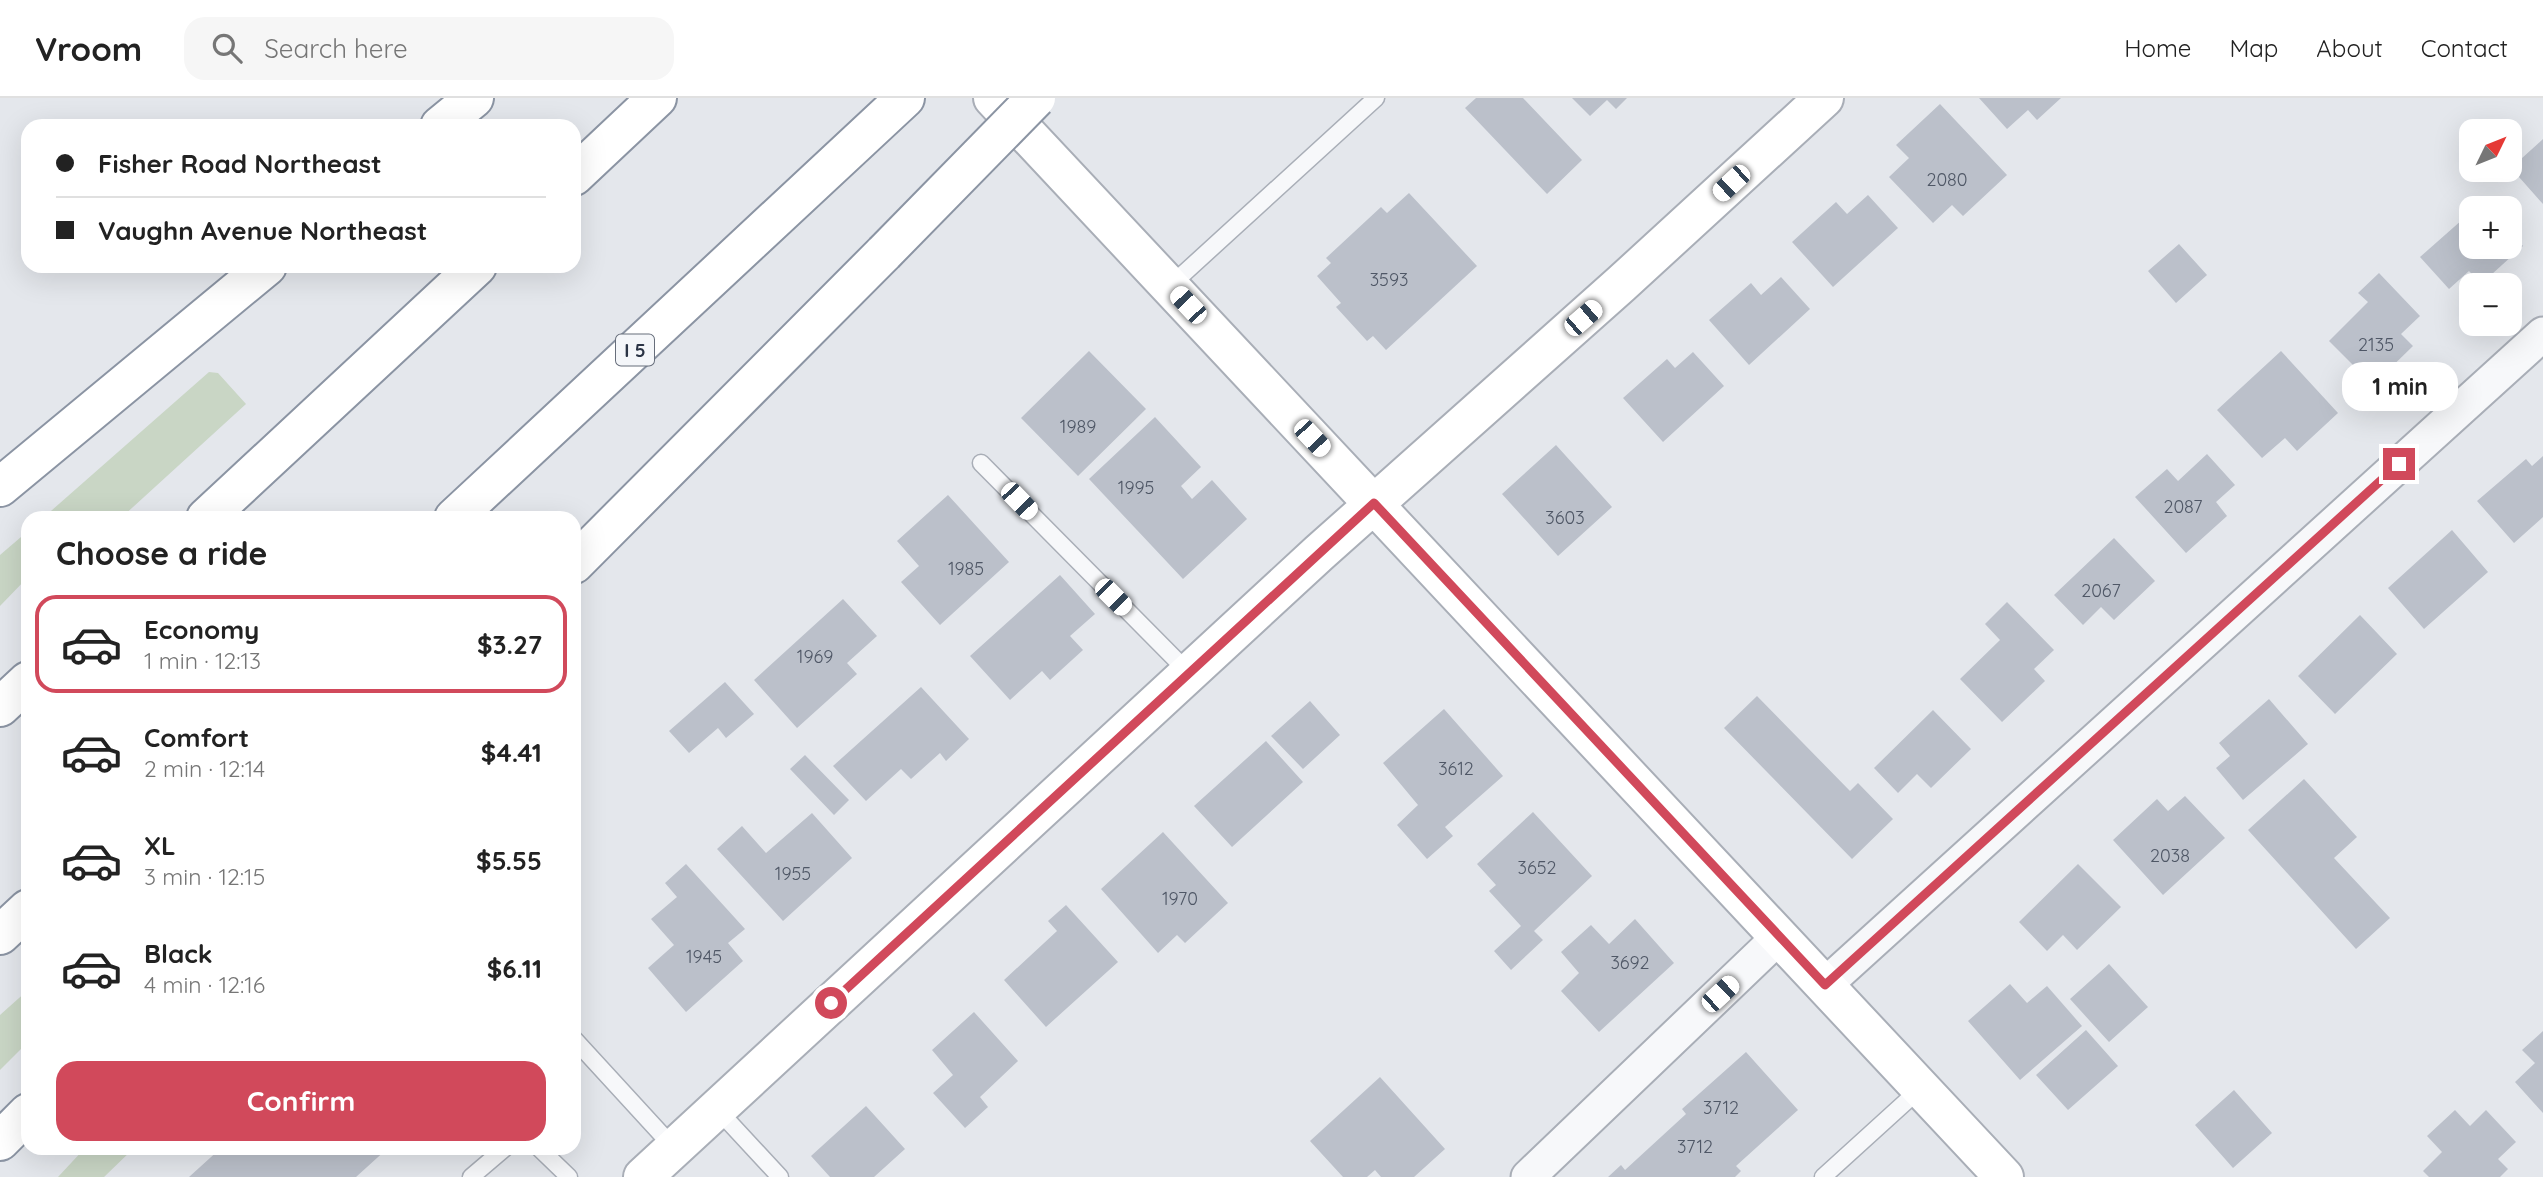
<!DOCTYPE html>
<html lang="en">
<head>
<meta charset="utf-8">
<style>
  body { margin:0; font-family:Quicksand,sans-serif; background:#f6f6f6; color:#222; height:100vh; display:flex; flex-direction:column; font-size:26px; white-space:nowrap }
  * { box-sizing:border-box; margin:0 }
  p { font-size:23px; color:#767676 }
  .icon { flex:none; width:38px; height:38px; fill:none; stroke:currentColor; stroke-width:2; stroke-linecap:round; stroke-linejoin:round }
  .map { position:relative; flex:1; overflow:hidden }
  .sheet { position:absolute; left:21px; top:413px; width:560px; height:644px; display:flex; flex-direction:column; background:#fff; border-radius:21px; box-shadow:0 7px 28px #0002 }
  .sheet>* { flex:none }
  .top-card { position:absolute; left:21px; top:21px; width:560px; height:154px; border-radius:21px; box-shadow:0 7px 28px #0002; display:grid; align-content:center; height:154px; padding:0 35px; background:#fff }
  .needle { width:46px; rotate:47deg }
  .buttons { position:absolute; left:2459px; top:21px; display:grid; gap:14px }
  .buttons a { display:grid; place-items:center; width:63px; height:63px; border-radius:14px; background:#fff; box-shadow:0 7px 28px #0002; font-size:35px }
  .end { position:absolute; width:32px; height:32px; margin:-16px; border:9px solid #d1495b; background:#fff; box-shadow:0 0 0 4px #fff }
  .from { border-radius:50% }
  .bubble { position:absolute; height:49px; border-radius:21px; background:#fff; box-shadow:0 7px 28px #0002; font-size:23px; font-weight:700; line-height:49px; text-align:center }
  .car { position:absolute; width:21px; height:42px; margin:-21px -10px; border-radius:9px; box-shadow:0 0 5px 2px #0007; background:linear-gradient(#fff 24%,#345 0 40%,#fff 0 76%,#345 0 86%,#fff 0) }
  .top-card b { display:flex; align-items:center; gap:24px; height:66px; font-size:26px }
  .top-card b+b { border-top:2px solid #e0e0e0 }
  .top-card i { width:18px; height:18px; background:#222 }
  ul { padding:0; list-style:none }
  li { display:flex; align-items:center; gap:21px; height:98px; margin:0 14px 10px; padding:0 21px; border:4px solid transparent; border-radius:21px }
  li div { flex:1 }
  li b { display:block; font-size:26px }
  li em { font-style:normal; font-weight:700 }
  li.on { border-color:#d1495b }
  li>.icon { width:63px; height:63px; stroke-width:1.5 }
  h2 { padding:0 35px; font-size:32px; line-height:84px }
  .cta { display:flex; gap:14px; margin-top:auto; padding:14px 35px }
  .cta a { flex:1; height:80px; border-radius:21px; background:#d1495b; color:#fff; font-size:28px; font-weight:700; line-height:80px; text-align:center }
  header { display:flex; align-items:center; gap:42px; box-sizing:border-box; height:98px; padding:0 35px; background:#fff; border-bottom:2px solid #e0e0e0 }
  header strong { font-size:33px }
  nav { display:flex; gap:38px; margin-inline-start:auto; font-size:24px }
  .search { width:490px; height:63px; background:#f6f6f6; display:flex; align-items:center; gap:18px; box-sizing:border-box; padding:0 24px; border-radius:21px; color:#767676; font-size:26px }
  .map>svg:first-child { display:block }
  .green { fill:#c9d6c5 }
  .building { fill:#bbc0ca }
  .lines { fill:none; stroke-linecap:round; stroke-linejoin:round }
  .lane-casing { stroke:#a9aeb7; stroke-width:19 }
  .street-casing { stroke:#a9aeb7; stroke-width:37 }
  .secondary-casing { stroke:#a9aeb7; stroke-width:42 }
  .highway-casing { stroke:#8b94a3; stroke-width:42 }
  .lane { stroke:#f7f8fa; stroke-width:16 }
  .street { stroke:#f7f8fa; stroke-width:33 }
  .secondary { stroke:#fff; stroke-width:38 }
  .highway { stroke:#fff; stroke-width:38 }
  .highway-bridge-casing { stroke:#8b94a3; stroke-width:42; stroke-linecap:butt }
  .highway-bridge { stroke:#fff; stroke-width:38 }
  .route { stroke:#d1495b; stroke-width:9 }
  .labels { text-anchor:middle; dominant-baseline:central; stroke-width:5; stroke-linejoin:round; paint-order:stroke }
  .number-label { font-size:18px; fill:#4f5766 }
  .shield { fill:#f4f6f9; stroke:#676e7b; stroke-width:2 }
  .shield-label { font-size:19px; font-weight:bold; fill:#2b3445 }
</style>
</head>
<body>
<header>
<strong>Vroom</strong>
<div class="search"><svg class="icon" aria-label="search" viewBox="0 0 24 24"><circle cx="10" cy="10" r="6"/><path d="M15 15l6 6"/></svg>Search here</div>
<nav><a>Home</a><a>Map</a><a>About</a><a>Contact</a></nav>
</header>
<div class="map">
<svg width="2543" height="1079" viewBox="0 0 2543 1079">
  <rect width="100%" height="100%" fill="#e4e7ec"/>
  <path class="green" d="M 209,274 L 218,275 L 246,306 L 121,420 L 43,420 Z
    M 28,433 L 28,479 L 0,508 L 0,457 Z
    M 28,892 L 28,944 L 0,972 L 0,917 Z
    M 85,1050 L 134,1050 L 104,1079 L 58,1079 Z"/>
  <path class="building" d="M 1476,0 L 1523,0 L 1582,62 L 1547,96 L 1465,10 Z
    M 1572,0 L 1627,0 L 1616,11 L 1607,2 L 1590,18 Z
    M 1979,0 L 2061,0 L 2037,22 L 2028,12 L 2007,31 Z
    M 1940,6 L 2007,77 L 1963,118 L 1952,107 L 1933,125 L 1889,79 L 1909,60 L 1896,47 Z
    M 2543,41 L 2543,106 L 2511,70 Z
    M 1409,95 L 1477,168 L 1386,252 L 1373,238 L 1367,243 L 1336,209 L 1341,205 L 1317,178 L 1331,165 L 1326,160 L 1381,109 L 1387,115 Z
    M 1868,97 L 1898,130 L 1833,189 L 1792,144 L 1836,104 L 1847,116 Z
    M 2471,114 L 2471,149 L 2510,149 L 2510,133 L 2523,148 L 2481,186 L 2469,173 L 2449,191 L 2420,159 Z
    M 2179,146 L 2207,177 L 2176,205 L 2148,173 Z
    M 2379,175 L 2420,218 L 2401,236 L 2413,248 L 2373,287 L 2329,243 L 2368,204 L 2358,195 Z
    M 1781,179 L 1810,211 L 1749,267 L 1709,222 L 1751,185 L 1761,197 Z
    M 1089,253 L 1146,311 L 1078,378 L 1021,320 Z
    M 2281,253 L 2338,315 L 2297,353 L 2285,340 L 2262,360 L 2217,312 Z
    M 1693,254 L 1724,288 L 1663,344 L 1623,300 L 1667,261 L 1675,270 Z
    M 1155,319 L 1201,369 L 1181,388 L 1192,401 L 1212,382 L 1247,421 L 1183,481 L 1089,381 Z
    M 1556,347 L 1612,409 L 1558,458 L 1502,396 Z
    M 2207,356 L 2235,387 L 2216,404 L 2227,418 L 2186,455 L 2135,399 L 2167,371 L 2178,383 Z
    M 2543,358 L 2543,419 L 2514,445 L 2477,403 L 2526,361 L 2532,368 Z
    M 948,397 L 1009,464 L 940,527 L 901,484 L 919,468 L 897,443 Z
    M 2452,432 L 2488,474 L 2424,531 L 2388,490 Z
    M 2114,440 L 2155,483 L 2114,522 L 2101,509 L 2083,527 L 2054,497 Z
    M 1060,477 L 1095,516 L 1070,538 L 1083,552 L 1050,582 L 1042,573 L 1010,602 L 970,558 Z
    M 843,501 L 877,538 L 847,565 L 857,576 L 797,630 L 754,582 Z
    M 2007,504 L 2054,552 L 2034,571 L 2045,583 L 2002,624 L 1960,581 L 2000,542 L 1985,526 Z
    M 2360,517 L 2397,556 L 2335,616 L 2298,578 Z
    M 725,584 L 754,616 L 726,640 L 718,630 L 689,655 L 669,633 Z
    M 921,589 L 969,641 L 946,663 L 940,655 L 911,681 L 901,671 L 866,703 L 833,668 Z
    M 1757,598 L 1850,693 L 1858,685 L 1893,721 L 1852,761 L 1724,630 Z
    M 2269,601 L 2308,646 L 2243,702 L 2216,670 L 2230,658 L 2219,645 Z
    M 1310,603 L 1340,637 L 1303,671 L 1271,638 Z
    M 1444,611 L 1503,678 L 1445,729 L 1453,738 L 1427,761 L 1397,727 L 1418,707 L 1383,665 Z
    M 1933,612 L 1971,651 L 1931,690 L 1917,676 L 1898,695 L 1874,670 Z
    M 1266,643 L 1303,684 L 1232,749 L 1194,708 Z
    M 805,657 L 849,702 L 834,717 L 790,671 Z
    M 2304,681 L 2357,739 L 2334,760 L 2390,820 L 2356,851 L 2248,732 Z
    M 2185,698 L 2225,740 L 2163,797 L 2113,742 L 2157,701 L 2168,713 Z
    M 1533,714 L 1592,778 L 1534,833 L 1543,842 L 1511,872 L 1494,853 L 1521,828 L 1489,793 L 1496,787 L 1477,766 Z
    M 812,715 L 852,760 L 783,823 L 717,751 L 742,728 L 766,755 Z
    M 1163,734 L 1228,805 L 1185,845 L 1177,837 L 1158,855 L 1101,791 Z
    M 686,766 L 745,831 L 728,845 L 743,863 L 686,914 L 648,870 L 674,847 L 651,821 L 677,799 L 665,785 Z
    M 2078,766 L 2121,809 L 2077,852 L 2063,837 L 2047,853 L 2019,824 Z
    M 1066,807 L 1118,864 L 1046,929 L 1004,882 L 1057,833 L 1048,823 Z
    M 1635,821 L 1674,865 L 1599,934 L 1561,893 L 1579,875 L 1561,854 L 1591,827 L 1609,846 Z
    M 2109,866 L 2148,909 L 2109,944 L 2070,901 Z
    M 2010,886 L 2027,905 L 2047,888 L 2082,928 L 2020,982 L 1968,923 Z
    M 974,914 L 1018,963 L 980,999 L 988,1009 L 965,1030 L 933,995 L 953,977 L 932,952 Z
    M 2086,932 L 2118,968 L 2068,1012 L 2036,977 Z
    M 2543,933 L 2543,1015 L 2515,984 L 2535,965 L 2522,952 Z
    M 1746,954 L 1798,1012 L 1736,1068 L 1741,1073 L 1735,1079 L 1608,1079 L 1621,1067 L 1625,1072 L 1686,1016 L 1682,1011 Z
    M 1380,979 L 1445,1051 L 1414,1079 L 1381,1079 L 1375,1072 L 1367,1079 L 1343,1079 L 1310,1043 Z
    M 2234,992 L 2272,1035 L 2233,1070 L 2195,1027 Z
    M 866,1008 L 905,1051 L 874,1079 L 830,1079 L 811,1058 Z
    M 2455,1012 L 2470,1028 L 2486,1012 L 2516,1044 L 2498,1061 L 2508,1071 L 2500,1079 L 2429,1079 L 2423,1073 L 2442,1054 L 2427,1038 Z
    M 221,1050 L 388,1050 L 356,1079 L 189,1079 Z"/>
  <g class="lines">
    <g class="lane-casing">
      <path id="lane" d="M 1170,188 L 1376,0
        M 981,365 L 1189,575
        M 574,941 L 674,1050
        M 717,1011 L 780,1079
        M 539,1050 L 569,1079
        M 471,1079 L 505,1050
        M 1823,1079 L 1921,990"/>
    </g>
    <g class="street-casing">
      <path id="street" d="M 1825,887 L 2543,236
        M 1528,1079 L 1780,838"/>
    </g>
    <g class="secondary-casing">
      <path id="secondary" d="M 993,0 L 2004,1079
        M 643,1079 L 1319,455 L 1621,186 L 1824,0"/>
    </g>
    <g class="highway-casing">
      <path id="highway" d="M 440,28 L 474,0
        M 574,78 L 657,0
        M 0,389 L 267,168
        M 206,420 L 477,168
        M 454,420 L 905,0
        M 574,466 L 884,155
        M 0,609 L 28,583
        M 0,837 L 28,811
        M 0,1043 L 28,1015"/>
    </g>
    <use href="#lane" class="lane"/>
    <use href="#street" class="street"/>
    <use href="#secondary" class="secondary"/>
    <use href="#highway" class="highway"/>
    <g class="highway-bridge-casing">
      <path id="highway-bridge" d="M 884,155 L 1036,0"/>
    </g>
    <use href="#highway-bridge" class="highway-bridge"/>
  </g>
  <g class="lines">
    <path class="route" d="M 831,905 L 1374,405 L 1825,887 L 2399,366"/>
  </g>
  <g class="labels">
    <g class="number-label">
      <text x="1947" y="81">2080</text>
      <text x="1389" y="181">3593</text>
      <text x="2376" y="246">2135</text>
      <text x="1078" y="328">1989</text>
      <text x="1136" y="389">1995</text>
      <text x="2183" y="408">2087</text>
      <text x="1565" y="419">3603</text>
      <text x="966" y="470">1985</text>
      <text x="2101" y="492">2067</text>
      <text x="815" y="558">1969</text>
      <text x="1456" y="670">3612</text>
      <text x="2170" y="757">2038</text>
      <text x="1537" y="769">3652</text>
      <text x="793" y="775">1955</text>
      <text x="1180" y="800">1970</text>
      <text x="704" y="858">1945</text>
      <text x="1630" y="864">3692</text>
      <text x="1721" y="1009">3712</text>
      <text x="1695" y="1048">3712</text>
    </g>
    <rect class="shield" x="616" y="236.5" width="38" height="31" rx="5"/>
    <g class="shield-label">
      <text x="635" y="252">I 5</text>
    </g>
  </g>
</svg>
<div class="buttons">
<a><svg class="needle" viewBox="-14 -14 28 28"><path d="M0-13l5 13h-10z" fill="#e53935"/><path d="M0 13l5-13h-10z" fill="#767676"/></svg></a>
<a>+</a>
<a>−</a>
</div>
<i class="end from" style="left:831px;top:905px"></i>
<i class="end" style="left:2399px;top:366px"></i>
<div class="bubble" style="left:2342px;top:264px;width:116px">1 min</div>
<i class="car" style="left:1731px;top:85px;rotate:227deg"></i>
<i class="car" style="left:1188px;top:207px;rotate:317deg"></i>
<i class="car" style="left:1583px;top:220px;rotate:49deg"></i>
<i class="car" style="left:1312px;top:340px;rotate:137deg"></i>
<i class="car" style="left:1019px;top:403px;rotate:136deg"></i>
<i class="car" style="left:1113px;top:499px;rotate:135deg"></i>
<i class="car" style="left:1720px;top:896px;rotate:47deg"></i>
<div class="top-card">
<b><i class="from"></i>Fisher Road Northeast</b>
<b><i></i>Vaughn Avenue Northeast</b>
</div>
<section class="sheet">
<h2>Choose a ride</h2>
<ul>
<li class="on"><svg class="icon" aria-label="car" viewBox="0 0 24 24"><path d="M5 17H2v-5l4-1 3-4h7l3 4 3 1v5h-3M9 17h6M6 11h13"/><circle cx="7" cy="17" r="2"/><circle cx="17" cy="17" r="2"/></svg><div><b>Economy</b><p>1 min · 12:13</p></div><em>$3.27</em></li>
<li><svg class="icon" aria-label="car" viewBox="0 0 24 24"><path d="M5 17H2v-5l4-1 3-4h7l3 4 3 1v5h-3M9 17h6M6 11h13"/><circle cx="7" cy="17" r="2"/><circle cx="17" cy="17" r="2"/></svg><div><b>Comfort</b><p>2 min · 12:14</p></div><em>$4.41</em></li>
<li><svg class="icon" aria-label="car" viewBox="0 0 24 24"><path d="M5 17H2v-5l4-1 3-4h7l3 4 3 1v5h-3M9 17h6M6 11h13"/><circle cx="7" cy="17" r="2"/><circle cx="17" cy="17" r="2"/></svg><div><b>XL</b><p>3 min · 12:15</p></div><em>$5.55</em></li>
<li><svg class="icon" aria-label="car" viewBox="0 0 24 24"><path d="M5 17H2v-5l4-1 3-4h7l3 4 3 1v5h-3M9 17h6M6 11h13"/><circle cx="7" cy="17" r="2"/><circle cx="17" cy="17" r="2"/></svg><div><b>Black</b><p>4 min · 12:16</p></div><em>$6.11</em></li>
</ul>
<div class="cta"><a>Confirm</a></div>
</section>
</div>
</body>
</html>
